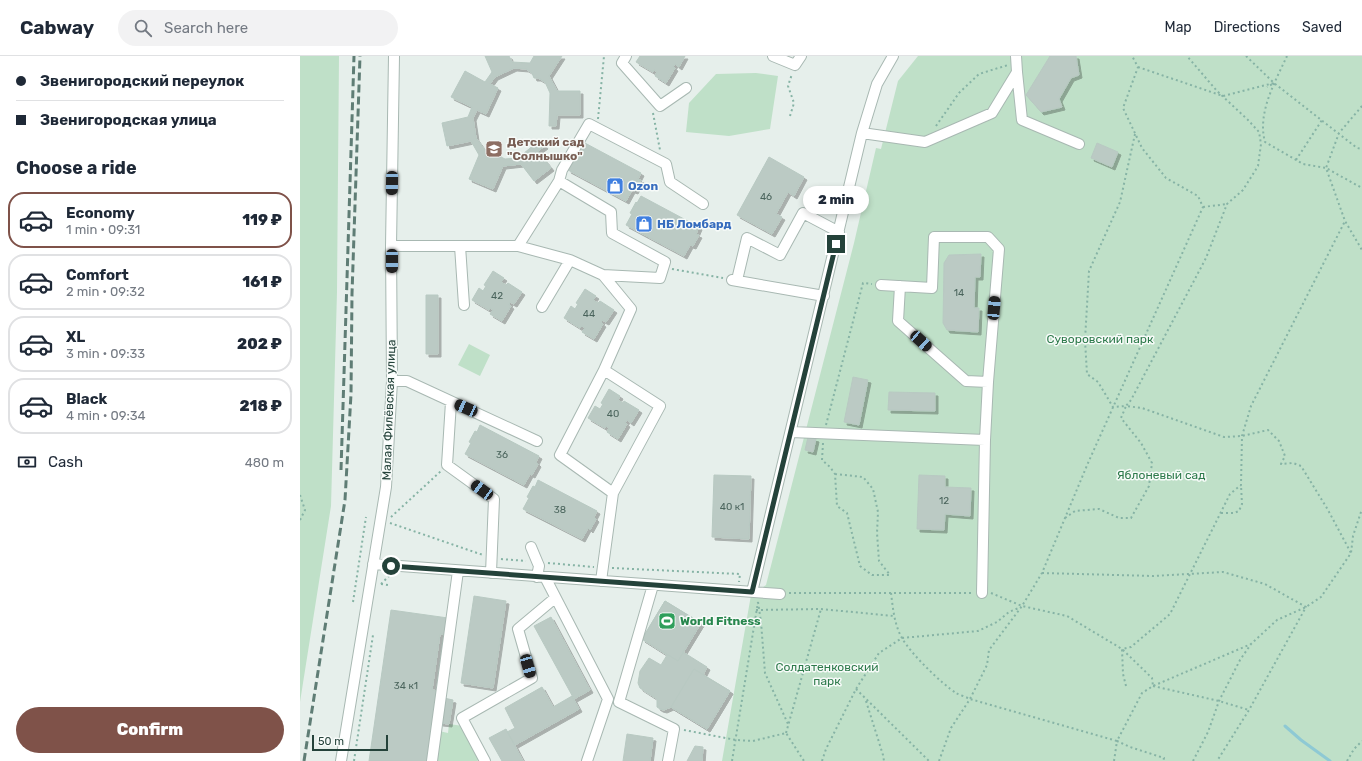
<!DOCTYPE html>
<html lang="en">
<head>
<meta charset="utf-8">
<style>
  body { margin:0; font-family:Rubik,sans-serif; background:#f2f2f3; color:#1f2937; height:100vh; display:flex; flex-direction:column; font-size:15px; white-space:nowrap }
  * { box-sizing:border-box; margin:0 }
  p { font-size:13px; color:#747a83 }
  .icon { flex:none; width:22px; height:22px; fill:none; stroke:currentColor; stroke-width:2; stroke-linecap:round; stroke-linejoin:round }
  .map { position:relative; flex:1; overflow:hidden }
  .details { display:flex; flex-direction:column; background:#fff; width:300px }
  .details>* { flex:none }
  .guide { display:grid; align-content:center; height:88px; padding:0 16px; background:#fff }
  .scale { position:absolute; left:12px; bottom:10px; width:76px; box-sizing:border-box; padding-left:4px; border:2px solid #24423a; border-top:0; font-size:11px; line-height:14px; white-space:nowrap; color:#24423a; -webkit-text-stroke:3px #f7fbf9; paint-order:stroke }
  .end { position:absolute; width:18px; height:18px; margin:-9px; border:5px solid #24423a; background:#fff; box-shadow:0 0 0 2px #fff }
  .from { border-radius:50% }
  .bubble { position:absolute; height:28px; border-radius:14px; background:#fff; box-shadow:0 2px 6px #0003; font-size:13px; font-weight:800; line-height:28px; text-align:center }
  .car { position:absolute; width:12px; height:24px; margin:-12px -6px; border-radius:5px; box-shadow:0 0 3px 1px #0007; background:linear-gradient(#222 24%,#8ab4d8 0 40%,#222 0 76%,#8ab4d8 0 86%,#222 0) }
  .guide b { display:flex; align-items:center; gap:14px; height:38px; font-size:15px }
  .guide b+b { border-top:1px solid #e0e1e3 }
  .guide i { width:10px; height:10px; background:#1f2937 }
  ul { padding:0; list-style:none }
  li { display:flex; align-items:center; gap:12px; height:56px; margin:0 8px 6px; padding:0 8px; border:2px solid #e0e1e3; border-radius:16px }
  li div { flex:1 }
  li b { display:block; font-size:15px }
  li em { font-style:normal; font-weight:800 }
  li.on { border-color:#7f5249 }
  li>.icon { width:36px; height:36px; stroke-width:1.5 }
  h2 { padding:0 16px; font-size:18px; line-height:48px }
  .pay { display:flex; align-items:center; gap:10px; height:44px; padding:0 16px; font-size:15px }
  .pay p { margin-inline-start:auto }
  .action { display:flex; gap:8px; margin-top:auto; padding:8px 16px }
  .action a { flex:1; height:46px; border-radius:24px; background:#7f5249; color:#fff; font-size:16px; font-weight:800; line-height:46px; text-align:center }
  header { display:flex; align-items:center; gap:24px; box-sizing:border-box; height:56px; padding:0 20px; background:#fff; border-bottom:1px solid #e0e1e3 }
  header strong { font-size:19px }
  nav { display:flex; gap:22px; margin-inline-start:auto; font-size:14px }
  .search { width:280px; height:36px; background:#f2f2f3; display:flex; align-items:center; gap:10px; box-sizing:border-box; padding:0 14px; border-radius:22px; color:#747a83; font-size:15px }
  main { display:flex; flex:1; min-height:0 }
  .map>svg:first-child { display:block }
  .green { fill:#bfe0c8 }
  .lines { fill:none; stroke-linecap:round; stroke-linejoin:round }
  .stream { stroke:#8ec9d4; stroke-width:3 }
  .building { fill:#bbcac4; stroke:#b8c9c2; filter:url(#shadow) }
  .minor-casing { stroke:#a8b8b2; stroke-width:12 }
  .path { stroke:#86b3a5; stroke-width:2; stroke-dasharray:2 3; stroke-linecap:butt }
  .minor { stroke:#fff; stroke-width:10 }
  .rail { stroke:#5f7d75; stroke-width:3; stroke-dasharray:8 4; stroke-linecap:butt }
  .route { stroke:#24423a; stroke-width:5 }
  .labels { text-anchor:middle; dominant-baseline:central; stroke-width:3; stroke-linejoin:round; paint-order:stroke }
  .number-label { font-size:10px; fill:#4a645c }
  .education-label { font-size:12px; font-weight:bold; fill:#785e54; stroke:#f7fbf9; text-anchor:start }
  .shop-label { font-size:12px; font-weight:bold; fill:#366cbe; stroke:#f7fbf9; text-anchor:start }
  .park-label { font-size:12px; fill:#2d7a4b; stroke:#f7fbf9 }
  .street-label { font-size:12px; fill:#24423a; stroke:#f7fbf9 }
  .leisure-label { font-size:12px; font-weight:bold; fill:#27864d; stroke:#f7fbf9; text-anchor:start }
</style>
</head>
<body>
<header>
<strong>Cabway</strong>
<div class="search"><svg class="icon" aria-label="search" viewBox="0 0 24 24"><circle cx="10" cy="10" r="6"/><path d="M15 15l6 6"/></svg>Search here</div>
<nav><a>Map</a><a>Directions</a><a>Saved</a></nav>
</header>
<main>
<section class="details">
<div class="guide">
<b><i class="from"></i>Звенигородский переулок</b>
<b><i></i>Звенигородская улица</b>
</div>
<h2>Choose a ride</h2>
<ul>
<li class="on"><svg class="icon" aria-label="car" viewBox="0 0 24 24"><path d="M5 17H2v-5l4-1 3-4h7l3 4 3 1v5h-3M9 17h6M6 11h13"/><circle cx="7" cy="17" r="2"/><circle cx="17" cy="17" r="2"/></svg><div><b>Economy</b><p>1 min · 09:31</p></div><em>119 ₽</em></li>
<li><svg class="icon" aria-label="car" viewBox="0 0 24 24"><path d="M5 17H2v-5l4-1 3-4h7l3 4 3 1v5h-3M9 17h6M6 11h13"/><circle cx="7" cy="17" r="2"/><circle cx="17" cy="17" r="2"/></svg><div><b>Comfort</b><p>2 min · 09:32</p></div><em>161 ₽</em></li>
<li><svg class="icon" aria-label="car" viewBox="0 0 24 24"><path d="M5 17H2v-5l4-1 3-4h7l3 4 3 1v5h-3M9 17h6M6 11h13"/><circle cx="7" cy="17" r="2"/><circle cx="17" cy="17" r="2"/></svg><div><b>XL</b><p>3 min · 09:33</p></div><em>202 ₽</em></li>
<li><svg class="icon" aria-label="car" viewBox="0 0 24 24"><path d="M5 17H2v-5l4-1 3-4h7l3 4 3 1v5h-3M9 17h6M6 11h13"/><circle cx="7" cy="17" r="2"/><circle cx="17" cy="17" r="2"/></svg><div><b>Black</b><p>4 min · 09:34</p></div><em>218 ₽</em></li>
</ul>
<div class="pay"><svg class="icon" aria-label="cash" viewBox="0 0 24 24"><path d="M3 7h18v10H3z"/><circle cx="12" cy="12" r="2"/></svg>Cash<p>480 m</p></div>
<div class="action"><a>Confirm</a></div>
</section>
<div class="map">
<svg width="1062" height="705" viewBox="0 0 1062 705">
  <defs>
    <filter id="shadow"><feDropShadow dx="3" dy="3" stdDeviation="0" flood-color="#0004"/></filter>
  </defs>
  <rect width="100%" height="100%" fill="#e6efeb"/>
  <path class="green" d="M 0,0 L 39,0 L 37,236 L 31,450 L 0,646 Z
    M 618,0 L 1062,0 L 1062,705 L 422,705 L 451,539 L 466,529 L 554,187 L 576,92 L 581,93 L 598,25 Z
    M 456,17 L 478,20 L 470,73 L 429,80 L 386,76 L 389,47 L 416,18 Z
    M 169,288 L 190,299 L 180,320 L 158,309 Z
    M 149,668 L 163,670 L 180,703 L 177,705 L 135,705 L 139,675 L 148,677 Z"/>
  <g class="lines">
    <path class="stream" d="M 985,670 L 1001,684 L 1030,705"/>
  </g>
  <path class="building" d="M 185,0 L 209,0 L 212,6 L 230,7 L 234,0 L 262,0 L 249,20 L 257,35 L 280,35 L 280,59 L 257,59 L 256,70 L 249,70 L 250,37 L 245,26 L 238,22 L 234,22 L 232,17 L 226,13 L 214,12 L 195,21 L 190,28 L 198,32 L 186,58 L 177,54 L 173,62 L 176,82 L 184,93 L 192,97 L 194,94 L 198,97 L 197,99 L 205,103 L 218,102 L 240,84 L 245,90 L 238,95 L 251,112 L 234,125 L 221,108 L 203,110 L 193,133 L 169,123 L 179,99 L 171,85 L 147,90 L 142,67 L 168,61 L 172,51 L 151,41 L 165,15 L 185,26 L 192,16 Z
    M 340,0 L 385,0 L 379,11 L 375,8 L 373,11 L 375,12 L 366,27 L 355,20 L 357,16 L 354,14 L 353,16 L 336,6 Z
    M 750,0 L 776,0 L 779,19 L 771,22 L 759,43 L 762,51 L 741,56 L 726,39 Z
    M 283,86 L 341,117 L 338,123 L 341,124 L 335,135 L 332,134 L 326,145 L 268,114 Z
    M 797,87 L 818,96 L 812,111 L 791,102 Z
    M 469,101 L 504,121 L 494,140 L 488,136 L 476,158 L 482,161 L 472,178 L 437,159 Z
    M 341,140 L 399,171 L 396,178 L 399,179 L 393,190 L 390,189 L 384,200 L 326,169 L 332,158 L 330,157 L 336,146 L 337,147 Z
    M 681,198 L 680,221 L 675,221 L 674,252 L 679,252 L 678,276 L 647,274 L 643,267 L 644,207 L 649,199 Z
    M 193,215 L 204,222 L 201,226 L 206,229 L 208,227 L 222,236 L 214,248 L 210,246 L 209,249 L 211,250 L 202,265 L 190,258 L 193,254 L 190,252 L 189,254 L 172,244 L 179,232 L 183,235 L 186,230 L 184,229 Z
    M 285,233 L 296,240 L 293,244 L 298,247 L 300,245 L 314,254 L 306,266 L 302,264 L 301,267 L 303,268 L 294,283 L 282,276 L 285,272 L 282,270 L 280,272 L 264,262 L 271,250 L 275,253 L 278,248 L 276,247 Z
    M 126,239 L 138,239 L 138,298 L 126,298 Z
    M 553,321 L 568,324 L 559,369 L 544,366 Z
    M 309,333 L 320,340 L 318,344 L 323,347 L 324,345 L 339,354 L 331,367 L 327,364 L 325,367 L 327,368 L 318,383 L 307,376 L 309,372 L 306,370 L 305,372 L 288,362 L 295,350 L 300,353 L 303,348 L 301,347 Z
    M 589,336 L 635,337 L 635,355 L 588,354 Z
    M 180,369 L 239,400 L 236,406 L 238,408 L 232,419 L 230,418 L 224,429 L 165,398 L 171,387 L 169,386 L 175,375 L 177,376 Z
    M 508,381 L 516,383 L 513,396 L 505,394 Z
    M 414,419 L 451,420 L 449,483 L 412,481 Z
    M 619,419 L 645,420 L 645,431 L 671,432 L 670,460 L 645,458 L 644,474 L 617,473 Z
    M 238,424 L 297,455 L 294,461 L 296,463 L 290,474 L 288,472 L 282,483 L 223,453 L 229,442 L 227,441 L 233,430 L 235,431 Z
    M 174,540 L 206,545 L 193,632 L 161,627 Z
    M 365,545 L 401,567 L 383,596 L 407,611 L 403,619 L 430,635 L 407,673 L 371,651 L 364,654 L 360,653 L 357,651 L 357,643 L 343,634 L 340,632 L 338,627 L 340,615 L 349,602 L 361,609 L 367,599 L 342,583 Z
    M 365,545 L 401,567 L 378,605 L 342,583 Z
    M 91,554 L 148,562 L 146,579 L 140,578 L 132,634 L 139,635 L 129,705 L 69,705 Z
    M 251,561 L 290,634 L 274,643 L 234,570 Z
    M 394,613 L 430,635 L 407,673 L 371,651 Z
    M 242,631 L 253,651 L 272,640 L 279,653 L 215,689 L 207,676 L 215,672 L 205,652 Z
    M 144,642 L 153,644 L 149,668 L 140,667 Z
    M 206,673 L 223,705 L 202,705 L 189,682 Z
    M 327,678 L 353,682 L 350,705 L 323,705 Z
    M 395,690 L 403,691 L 402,705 L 387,705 Z"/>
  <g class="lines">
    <g class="minor-casing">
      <path id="minor" d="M 326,0 L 322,7 L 360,50 L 386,32
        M 473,0 L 495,9 L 501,0
        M 717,16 L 722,64 L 779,88
        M 562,77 L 625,86 L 692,57 L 717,16 L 716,0
        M 259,125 L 311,156 L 312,177 L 365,206 L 360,222 L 303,219
        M 91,190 L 218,190 L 270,204 L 303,219 L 331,253 L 304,314
        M 160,190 L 164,249
        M 218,190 L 259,125 L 262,114 L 289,68 L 366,108 L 370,126 L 403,148
        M 432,224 L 524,240
        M 437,224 L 447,182 L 480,199 L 503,157 L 539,176
        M 581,229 L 632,232 L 634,181 L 688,181 L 699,193 L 688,326 L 666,325 L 598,265 L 600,230
        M 242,251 L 270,204
        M 92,325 L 107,325 L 237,385
        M 151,346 L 147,409 L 194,443 L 191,517
        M 491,376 L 685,384 L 682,537
        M 685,384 L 688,326
        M 231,491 L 239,510 L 237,521
        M 73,508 L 480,538
        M 245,521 L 308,643 L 287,705
        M 301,525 L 313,437 L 360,350 L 304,314 L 260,399 L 313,437
        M 353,529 L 319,646 L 374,673 L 368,705
        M 452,536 L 562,77 L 577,28 L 593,0
        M 41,705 L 86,431 L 92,325 L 91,190 L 94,0
        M 132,705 L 158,515
        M 185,705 L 162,662 L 232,622 L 218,573 L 255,542"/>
    </g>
    <path class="path" d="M 946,0 L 974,27 L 1057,92 L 1062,93
      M 987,0 C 975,26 957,57 965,86 L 1003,108 L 1026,112 L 1062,132
      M 838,11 L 923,40 L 974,27 L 967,31
      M 1062,50 L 1039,77 L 1026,112 L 1045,165 L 1062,194
      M 353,57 L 360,94
      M 490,60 L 494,47 L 488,30 L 492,18
      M 298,63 L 304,0
      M 636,70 L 659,37 L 679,18 L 708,9
      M 835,78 L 820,146 L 789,215 L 785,284 L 787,318 L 798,326 L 813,351 L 826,350 L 831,344 L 906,202 L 927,148 L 943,134 L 958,110 L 961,88 L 959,76 L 948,64 L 917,35 L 887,0
      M 996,104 L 1022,64
      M 903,151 L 927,148
      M 372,213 L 423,222
      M 526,369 L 563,227 L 572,228
      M 523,387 L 522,404 L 530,411 L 535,418 L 537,450 L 547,457 L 560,510 L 572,519 L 590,519
      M 535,418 L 563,421 L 573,433 L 578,456 L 577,477 L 579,505 L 590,519
      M 0,439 L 5,454 L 0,464
      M 921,457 L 934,457 L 939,455 L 942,448 L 941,429
      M 91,461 L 141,415
      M 765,462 L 775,455 L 799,453 L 819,462 L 831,462 L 849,430 L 852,407 L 841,387 L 821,362 L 826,350 L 842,352 L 924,381 L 942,380 L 968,374 L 979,385 L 985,400 L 981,408 L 993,407 L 1001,410 L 1028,454 L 1051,497
      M 90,467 L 183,499
      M 201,503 L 226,505
      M 248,507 L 294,511
      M 312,512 L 440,518 L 439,526
      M 742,517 L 853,520 L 923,516 L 965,528 L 1006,551 L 949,654 L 917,705
      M 81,528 L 90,519
      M 81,528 L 88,529
      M 489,537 L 673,537
      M 591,537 C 593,552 594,568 602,582 C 610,597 642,628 656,637 C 660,639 666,641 670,643 L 817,685 L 842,637 L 853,630 L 951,588
      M 691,537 L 722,550 L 767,560 L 822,593 L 852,622 L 853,630
      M 53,546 L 66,461
      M 458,546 L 461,566 L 465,617 L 488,668
      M 456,554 L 521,553 L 594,560
      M 826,630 L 823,618 L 822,593 L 831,591 L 870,558 L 930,438 L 941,429 L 942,380 L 951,350 L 1045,165
      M 853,630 L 919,645 L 949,654
      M 556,633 L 629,705
      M 566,645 L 583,699 L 584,705
      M 384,674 L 436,684 L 453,685 L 486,677 L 504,705
      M 486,677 L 521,553
      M 54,705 L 73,579
      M 432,705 L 458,546
      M 522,705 L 526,693 L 556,633 L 579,597 L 602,582 L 678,575 L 697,566 L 709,556 L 721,551
      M 639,705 L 651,672 L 670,643 L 687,609 L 689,594 L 722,550 L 742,517 L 788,407 L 903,151 L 898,140 L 866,122 L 842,92 L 823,52 L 838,11 L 832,0
      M 814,705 L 817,685 L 830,691 L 864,702 L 863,705
      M 893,705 L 908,676 L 919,645 L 940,604 L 951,588 L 977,564 L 1006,551 L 1021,541 L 1051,497 L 1053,480 L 1062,453
      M 1047,705 L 1054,693 L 1062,685"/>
    <use href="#minor" class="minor"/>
    <path class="rail" d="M 41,414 L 54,0
      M 4,705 L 45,444 L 51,338 L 52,238 L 60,0"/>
  </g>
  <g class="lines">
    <path class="route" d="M 91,510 L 452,536 L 536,188"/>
  </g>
  <defs>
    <g id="school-square" transform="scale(0.9)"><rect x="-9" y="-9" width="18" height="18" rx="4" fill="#8d6e63" stroke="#f7fbf9"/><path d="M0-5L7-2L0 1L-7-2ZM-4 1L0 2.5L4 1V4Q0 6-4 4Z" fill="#fff"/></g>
    <g id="shop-square" transform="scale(0.9)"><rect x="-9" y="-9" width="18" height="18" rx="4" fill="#3f7fe0" stroke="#f7fbf9"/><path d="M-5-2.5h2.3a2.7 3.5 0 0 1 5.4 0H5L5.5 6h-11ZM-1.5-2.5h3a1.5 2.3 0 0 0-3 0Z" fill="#fff"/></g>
    <g id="stadium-square" transform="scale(0.9)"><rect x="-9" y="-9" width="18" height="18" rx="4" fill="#2e9e5b" stroke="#f7fbf9"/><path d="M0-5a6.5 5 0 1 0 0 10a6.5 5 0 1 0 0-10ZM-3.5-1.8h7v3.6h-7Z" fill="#fff"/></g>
  </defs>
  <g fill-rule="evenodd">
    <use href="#school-square" x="194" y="93"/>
    <use href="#shop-square" x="315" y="130"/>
    <use href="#shop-square" x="344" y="168"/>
    <use href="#stadium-square" x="367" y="565"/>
  </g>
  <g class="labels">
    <g class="number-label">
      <text x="466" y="141">46</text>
      <text x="659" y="237">14</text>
      <text x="197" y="240">42</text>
      <text x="289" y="258">44</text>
      <text x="313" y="358">40</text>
      <text x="202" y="399">36</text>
      <text x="644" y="445">12</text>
      <text x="432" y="451">40 к1</text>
      <text x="260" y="454">38</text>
      <text x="106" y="630">34 к1</text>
    </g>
    <g class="education-label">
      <text x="207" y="86">Детский сад<tspan x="207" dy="14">"Солнышко"</tspan></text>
    </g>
    <g class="shop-label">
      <text x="328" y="130">Ozon</text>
      <text x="357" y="168">НБ Ломбард</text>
    </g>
    <g class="park-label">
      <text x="800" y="283">Суворовский парк</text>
      <text x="861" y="419">Яблоневый сад</text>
      <text x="527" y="611">Солдатенковский<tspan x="527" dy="14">парк</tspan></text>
    </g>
    <g class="street-label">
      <text transform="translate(89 354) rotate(-88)">Малая Филёвская улица</text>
    </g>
    <g class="leisure-label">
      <text x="380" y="565">World Fitness</text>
    </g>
  </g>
</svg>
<div class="scale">50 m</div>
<i class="end from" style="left:91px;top:510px"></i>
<i class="end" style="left:536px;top:188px"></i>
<div class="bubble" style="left:503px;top:130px;width:66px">2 min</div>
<i class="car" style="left:92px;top:127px;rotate:181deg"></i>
<i class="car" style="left:92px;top:205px;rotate:180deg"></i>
<i class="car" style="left:694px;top:252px;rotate:5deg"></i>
<i class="car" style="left:621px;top:285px;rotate:132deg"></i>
<i class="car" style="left:166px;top:352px;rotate:294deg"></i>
<i class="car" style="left:182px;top:434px;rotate:306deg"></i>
<i class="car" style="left:228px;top:610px;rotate:164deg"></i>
</div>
</main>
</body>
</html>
